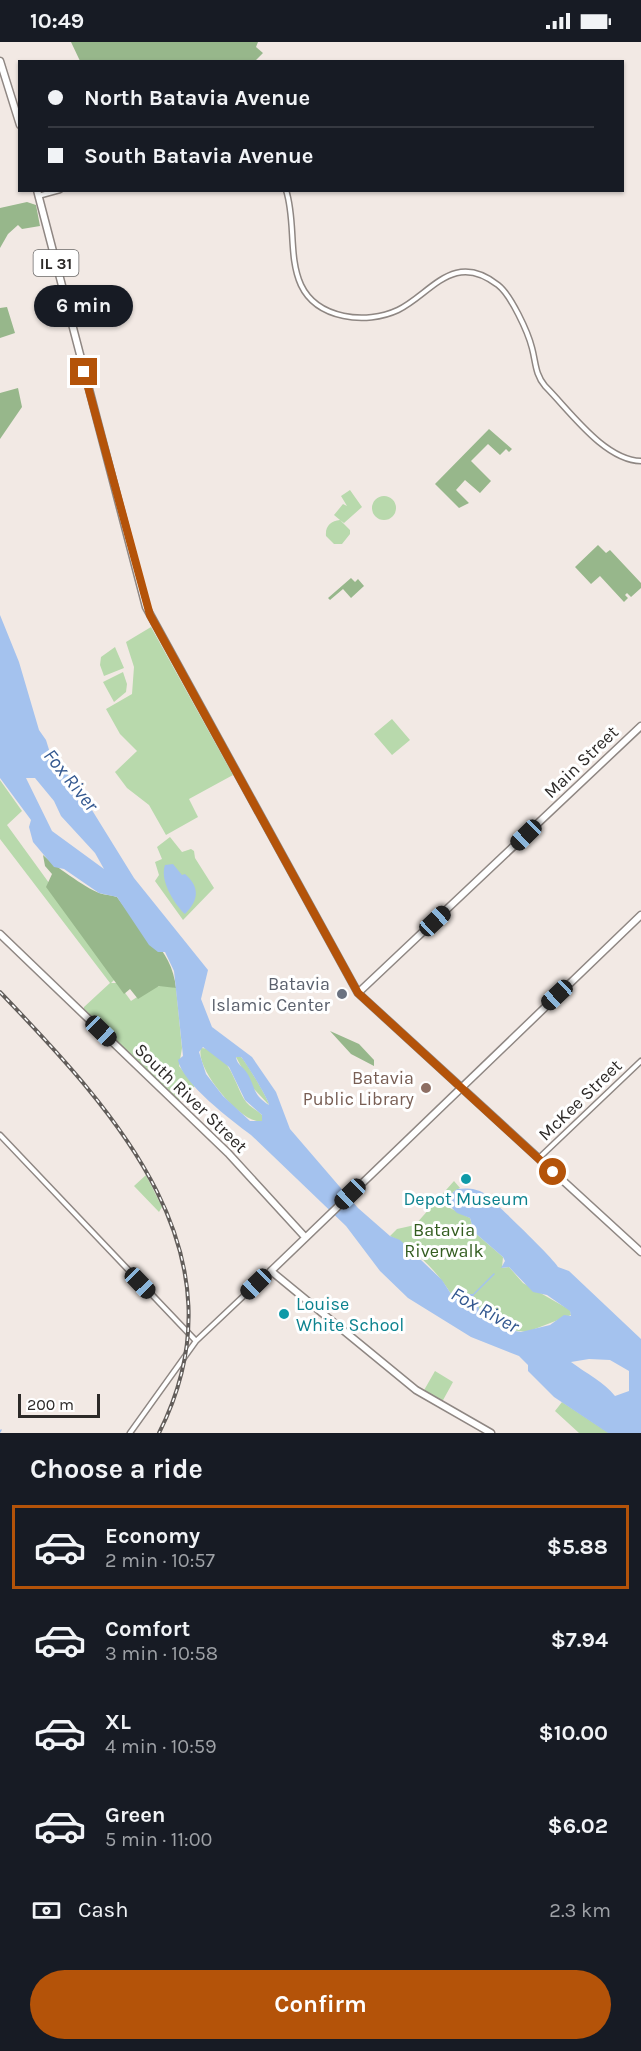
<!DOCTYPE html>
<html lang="en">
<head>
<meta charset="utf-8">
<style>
  body { margin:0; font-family:Karla,sans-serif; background:#20242c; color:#f1f3f6; height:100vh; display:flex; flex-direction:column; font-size:22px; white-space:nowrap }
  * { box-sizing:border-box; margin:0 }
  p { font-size:20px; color:#9ea1a6 }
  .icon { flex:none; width:33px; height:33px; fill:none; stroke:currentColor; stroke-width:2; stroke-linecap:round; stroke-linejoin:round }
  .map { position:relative; height:1391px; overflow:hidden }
  .panel { display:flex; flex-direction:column; background:#171b24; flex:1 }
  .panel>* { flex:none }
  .banner { position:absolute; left:18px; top:18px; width:606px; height:132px; border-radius:0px; box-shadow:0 2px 4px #0004; display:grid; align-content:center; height:132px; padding:0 30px; background:#171b24 }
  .scale { position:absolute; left:18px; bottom:15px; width:82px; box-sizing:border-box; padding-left:6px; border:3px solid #2c2927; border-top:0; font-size:16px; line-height:21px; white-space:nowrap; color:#2c2927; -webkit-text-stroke:4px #fff; paint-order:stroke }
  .end { position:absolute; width:27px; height:27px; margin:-14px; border:8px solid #b45309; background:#fff; box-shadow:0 0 0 3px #fff }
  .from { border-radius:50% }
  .bubble { position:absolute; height:42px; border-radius:21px; background:#171b24; box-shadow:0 2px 4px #0004; font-size:20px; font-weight:700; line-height:42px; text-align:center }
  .car { position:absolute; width:18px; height:36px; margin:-18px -9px; border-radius:8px; box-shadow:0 0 4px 2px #0007; background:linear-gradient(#222 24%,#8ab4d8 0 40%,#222 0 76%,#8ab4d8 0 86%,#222 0) }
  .banner b { display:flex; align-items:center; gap:21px; height:57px; font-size:22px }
  .banner b+b { border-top:2px solid #363941 }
  .banner i { width:15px; height:15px; background:#f1f3f6 }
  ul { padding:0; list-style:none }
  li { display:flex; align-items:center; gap:18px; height:84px; margin:0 12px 9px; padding:0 18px; border:3px solid transparent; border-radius:0px }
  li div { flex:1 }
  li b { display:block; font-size:22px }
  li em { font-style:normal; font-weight:700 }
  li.selected { border-color:#b45309 }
  li>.icon { width:54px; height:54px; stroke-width:1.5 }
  h2 { padding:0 30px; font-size:27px; line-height:72px }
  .pay { display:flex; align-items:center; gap:15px; height:66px; padding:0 30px; font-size:22px }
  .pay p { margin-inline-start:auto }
  .action { display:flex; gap:12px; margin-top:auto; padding:12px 30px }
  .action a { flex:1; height:69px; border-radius:36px; background:#b45309; color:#fff; font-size:24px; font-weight:700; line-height:69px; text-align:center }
  .status { display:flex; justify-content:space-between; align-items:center; height:42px; padding:0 30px; background:#171b24; direction:ltr }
  .status svg { height:16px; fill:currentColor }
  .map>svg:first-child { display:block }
  .green { fill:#b8d9ac }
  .forest { fill:#97b78b }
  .water { fill:#a4c2ee; fill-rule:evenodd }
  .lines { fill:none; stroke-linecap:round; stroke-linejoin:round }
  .stream { stroke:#a4c2ee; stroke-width:1.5 }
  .minor-casing { stroke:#8f8783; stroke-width:7 }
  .major-casing { stroke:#8f8783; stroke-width:9 }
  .minor { stroke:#fff; stroke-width:4 }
  .major { stroke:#fff; stroke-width:6 }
  .rail-casing { stroke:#625d5a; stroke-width:4 }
  .rail { stroke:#fff; stroke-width:1.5; stroke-dasharray:4.5; stroke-linecap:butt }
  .route { stroke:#b45309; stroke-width:8 }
  .worship-dot { fill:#6b7280; stroke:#fff; stroke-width:2 }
  .education-dot { fill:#8d6e63; stroke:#fff; stroke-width:2 }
  .culture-dot { fill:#0f9aa8; stroke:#fff; stroke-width:2 }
  .labels { text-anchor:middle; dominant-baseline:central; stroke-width:6; stroke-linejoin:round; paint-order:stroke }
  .shield { fill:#fff; stroke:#6b6968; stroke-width:1.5 }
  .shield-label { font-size:16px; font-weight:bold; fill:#2c2927 }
  .street-label { font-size:18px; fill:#2c2927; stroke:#fff }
  .worship-label { font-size:18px; fill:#5b616d; stroke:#fff; text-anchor:end }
  .education-label { font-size:18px; fill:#785e54; stroke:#fff; text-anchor:end }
  .culture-label { font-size:18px; fill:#0d838f; stroke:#fff }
  .park-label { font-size:18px; fill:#335d20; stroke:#fff }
  .water-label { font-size:20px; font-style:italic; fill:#32578f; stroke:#fff }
</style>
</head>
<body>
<div class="status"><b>10:49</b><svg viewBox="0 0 49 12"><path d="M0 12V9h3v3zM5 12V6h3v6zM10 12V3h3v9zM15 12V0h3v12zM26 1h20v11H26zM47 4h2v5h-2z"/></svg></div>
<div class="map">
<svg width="641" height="1391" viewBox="0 0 641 1391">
  <rect width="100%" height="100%" fill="#f2e9e4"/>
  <path class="green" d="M 350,448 L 362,465 L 344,481 L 340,478 L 350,488 L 350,492 L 342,502 L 334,502 L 326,494 C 325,484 331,479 340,478 L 334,473 L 343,462 L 347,464 L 341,454 Z
    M372 466a12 12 0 1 1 24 0a12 12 0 1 1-24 0Z
    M 151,585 L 233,733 L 189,757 L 198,775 L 166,793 L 149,763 L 127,746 L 115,730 L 137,709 L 120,692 L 106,667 L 132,652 L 134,625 L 126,600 Z
    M 115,605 L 124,626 L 104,634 L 100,623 L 101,615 Z
    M 123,630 L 127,642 L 126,650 L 114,660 L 103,640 Z
    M 392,677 L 410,698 L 392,713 L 374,692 Z
    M 0,738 L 22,769 L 7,783 L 73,874 L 149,904 L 111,941 L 118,941 L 131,959 C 146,949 158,939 176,946 L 182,1006 L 179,1024 L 195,1044 L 177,1060 L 84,970 L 84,965 L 110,941 L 0,797 Z
    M 170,795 L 182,810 L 191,807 L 194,809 L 195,816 L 214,846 L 183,878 L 155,839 L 159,833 L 155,820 L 162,817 L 157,805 Z
    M 201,1006 C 227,1007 234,1039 244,1057 C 248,1064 257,1068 262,1073 L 262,1079 C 243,1084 194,1026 201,1006 Z
    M 236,1015 L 241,1015 C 245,1018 269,1058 269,1063 L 252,1045 Z
    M 146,1133 L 162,1165 L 159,1170 L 134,1144 Z
    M 454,1139 L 460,1146 L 454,1149 L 449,1156 L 450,1166 L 470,1176 L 474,1190 L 503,1215 L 502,1226 L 509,1225 L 523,1241 L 570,1268 L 571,1273 L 527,1290 L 502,1287 L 480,1274 L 479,1265 L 472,1259 L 473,1252 L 451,1252 C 438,1230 413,1205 390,1194 L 397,1187 L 415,1183 Z
    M 435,1329 L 453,1340 L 442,1360 L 423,1350 Z
    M 562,1360 L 609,1391 L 579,1391 L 555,1369 Z"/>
  <path class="forest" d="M 71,0 L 258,0 L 256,5 L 263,11 L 254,20 L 80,19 Z
    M 27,160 L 36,163 L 40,184 L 22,187 L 18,183 L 8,192 L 0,206 L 0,166 Z
    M 7,265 L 15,291 L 0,296 L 0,266 Z
    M 18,346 L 22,365 L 0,397 L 0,351 Z
    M 489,387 L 512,407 L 509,410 L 506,407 L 500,413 L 488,402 L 471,419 L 491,439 L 480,451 L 465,438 L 456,448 L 469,461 L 459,466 L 435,442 Z
    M 598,503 L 606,511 L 610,508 L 641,541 L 641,546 L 631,555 L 627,551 L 625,553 L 628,556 L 624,560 L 600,534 L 591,542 L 575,525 Z
    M 351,536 L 355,540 L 358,537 L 364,544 L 351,556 L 343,547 L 330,558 L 328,556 Z
    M 43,813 C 52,822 86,846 99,851 C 105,853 111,853 117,855 C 139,887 172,905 176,946 L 159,944 L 138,957 L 130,947 L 124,952 L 46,845 L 52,832 L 45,824 Z
    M 330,989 L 359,1002 L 374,1018 L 374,1024 L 351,1012 Z"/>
  <path class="water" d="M 0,573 L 19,620 L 39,688 L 46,698 L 51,714 L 74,739 L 134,836 L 208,928 L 201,957 L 212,985 L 252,1015 L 276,1050 L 290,1087 L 358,1166 L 390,1194 L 400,1198 L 442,1238 L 451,1252 L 474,1252 L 473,1259 L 479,1265 L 479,1272 L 502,1287 L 521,1290 L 550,1283 L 564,1273 L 571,1274 L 570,1269 L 547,1253 L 533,1250 L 509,1225 L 501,1226 L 505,1219 L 503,1215 L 474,1190 L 470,1176 L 457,1171 L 449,1163 L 451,1152 L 457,1147 C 466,1146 477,1146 485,1152 C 494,1159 556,1219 558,1225 L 569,1229 L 641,1297 L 641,1391 L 608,1391 L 554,1355 L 528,1329 L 528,1323 L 519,1314 L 471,1295 L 408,1256 L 380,1229 L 346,1184 L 251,1093 C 232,1079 182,1041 178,1018 L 183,1014 L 174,929 L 165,910 L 158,910 L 149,903 L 117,855 L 99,851 L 64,827 L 54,825 L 33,800 L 29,785 L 31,778 L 0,736 ZM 26,736 L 35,736 L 54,759 L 61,774 L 95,811 L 104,827 L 52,789 ZM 203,1005 L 229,1025 L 245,1058 L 262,1073 L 262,1079 L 250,1079 L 223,1054 L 206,1032 L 199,1010 ZM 236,1015 L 241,1015 C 245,1019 269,1058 269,1063 C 252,1053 255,1043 247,1031 C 243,1024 237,1023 236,1015 ZM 589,1317 L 610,1318 L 629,1329 L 629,1349 L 615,1354 C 604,1340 587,1332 571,1320 Z
    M 173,822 L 182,833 L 185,832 C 200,845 199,858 185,872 C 176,864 159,839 165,823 Z"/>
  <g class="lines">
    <path class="stream" d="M 474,1252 L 494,1232
      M 0,1390 L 1,1388"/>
    <g class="minor-casing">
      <path id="minor" d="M 286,148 C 296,179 288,214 301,243 C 317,277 366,283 398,268 C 431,252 453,208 498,243 C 511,253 528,290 532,306 C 536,321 535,332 545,344 C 570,369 604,418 641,419
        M 38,154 L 60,148
        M 0,1093 L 196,1299
        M 539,1116 L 641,1019
        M 130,1391 L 196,1299 L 270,1229"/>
    </g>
    <g class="major-casing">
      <path id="major" d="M 0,19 L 20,83
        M 37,148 L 146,565 L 358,951 L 641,1210
        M 0,892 L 228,1111 L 305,1195
        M 358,951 L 641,684
        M 491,1391 L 416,1348 L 271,1229 L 641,873"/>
    </g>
    <use href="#minor" class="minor"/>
    <use href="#major" class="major"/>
    <g class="rail-casing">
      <path id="rail" d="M 0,950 C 116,1071 249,1213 159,1391"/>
    </g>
    <use href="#rail" class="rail"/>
  </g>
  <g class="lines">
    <path class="route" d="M 84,330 L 150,573 L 358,951 L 553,1130"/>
  </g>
  <circle class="worship-dot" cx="342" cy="952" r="6"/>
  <circle class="education-dot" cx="426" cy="1046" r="6"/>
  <g class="culture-dot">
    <circle cx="466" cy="1137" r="6"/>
    <circle cx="284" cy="1272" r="6"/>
  </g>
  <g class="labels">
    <rect class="shield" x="33.5" y="208" width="45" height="26" rx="4.5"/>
    <g class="shield-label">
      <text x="56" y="221">IL 31</text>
    </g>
    <g class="street-label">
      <text transform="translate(581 720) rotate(-44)">Main Street</text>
      <text transform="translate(191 1056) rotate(44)">South River Street</text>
      <text transform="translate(580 1058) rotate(-44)">McKee Street</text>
    </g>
    <g class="worship-label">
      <text x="330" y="942">Batavia<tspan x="330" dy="21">Islamic Center</tspan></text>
    </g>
    <g class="education-label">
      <text x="414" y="1036">Batavia<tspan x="414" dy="21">Public Library</tspan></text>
    </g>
    <g class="culture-label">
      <text x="466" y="1157">Depot Museum</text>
      <text x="296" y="1262" text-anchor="start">Louise<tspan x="296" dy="21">White School</tspan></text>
    </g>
    <g class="park-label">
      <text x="444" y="1188">Batavia<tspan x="444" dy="21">Riverwalk</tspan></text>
    </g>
    <g class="water-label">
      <text transform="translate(71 738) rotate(51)">Fox River</text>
      <text transform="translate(485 1268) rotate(29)">Fox River</text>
    </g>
  </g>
</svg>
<div class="scale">200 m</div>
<i class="end from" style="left:553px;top:1130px"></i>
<i class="end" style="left:84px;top:330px"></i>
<div class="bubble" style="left:34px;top:243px;width:99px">6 min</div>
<i class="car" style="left:526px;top:793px;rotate:226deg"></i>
<i class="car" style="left:435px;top:879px;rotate:47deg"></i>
<i class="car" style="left:557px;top:953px;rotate:227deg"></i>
<i class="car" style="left:101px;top:989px;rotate:134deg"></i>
<i class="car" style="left:350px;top:1152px;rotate:226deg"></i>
<i class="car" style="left:140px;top:1241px;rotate:136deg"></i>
<i class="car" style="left:256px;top:1242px;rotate:226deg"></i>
<div class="banner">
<b><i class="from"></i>North Batavia Avenue</b>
<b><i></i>South Batavia Avenue</b>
</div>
</div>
<section class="panel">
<h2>Choose a ride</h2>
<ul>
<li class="selected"><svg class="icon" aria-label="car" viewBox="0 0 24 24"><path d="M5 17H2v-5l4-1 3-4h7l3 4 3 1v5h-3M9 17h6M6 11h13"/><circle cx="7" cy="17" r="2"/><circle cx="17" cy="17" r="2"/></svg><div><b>Economy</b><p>2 min · 10:57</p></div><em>$5.88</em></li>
<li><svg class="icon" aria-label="car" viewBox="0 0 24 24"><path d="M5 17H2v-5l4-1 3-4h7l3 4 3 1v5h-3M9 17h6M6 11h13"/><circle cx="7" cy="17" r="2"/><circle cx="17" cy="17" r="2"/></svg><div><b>Comfort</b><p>3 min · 10:58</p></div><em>$7.94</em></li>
<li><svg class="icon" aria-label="car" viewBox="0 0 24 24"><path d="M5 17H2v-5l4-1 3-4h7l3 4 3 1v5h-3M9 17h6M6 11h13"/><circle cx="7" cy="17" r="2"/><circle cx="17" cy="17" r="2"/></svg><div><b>XL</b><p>4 min · 10:59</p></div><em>$10.00</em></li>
<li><svg class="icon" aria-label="car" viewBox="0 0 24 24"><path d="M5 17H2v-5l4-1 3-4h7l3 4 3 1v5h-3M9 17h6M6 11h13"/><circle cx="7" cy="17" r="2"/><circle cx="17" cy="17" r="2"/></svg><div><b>Green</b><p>5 min · 11:00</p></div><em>$6.02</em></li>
</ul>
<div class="pay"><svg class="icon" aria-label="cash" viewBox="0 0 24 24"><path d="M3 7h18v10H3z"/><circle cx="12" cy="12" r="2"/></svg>Cash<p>2.3 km</p></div>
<div class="action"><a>Confirm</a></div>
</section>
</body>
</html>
